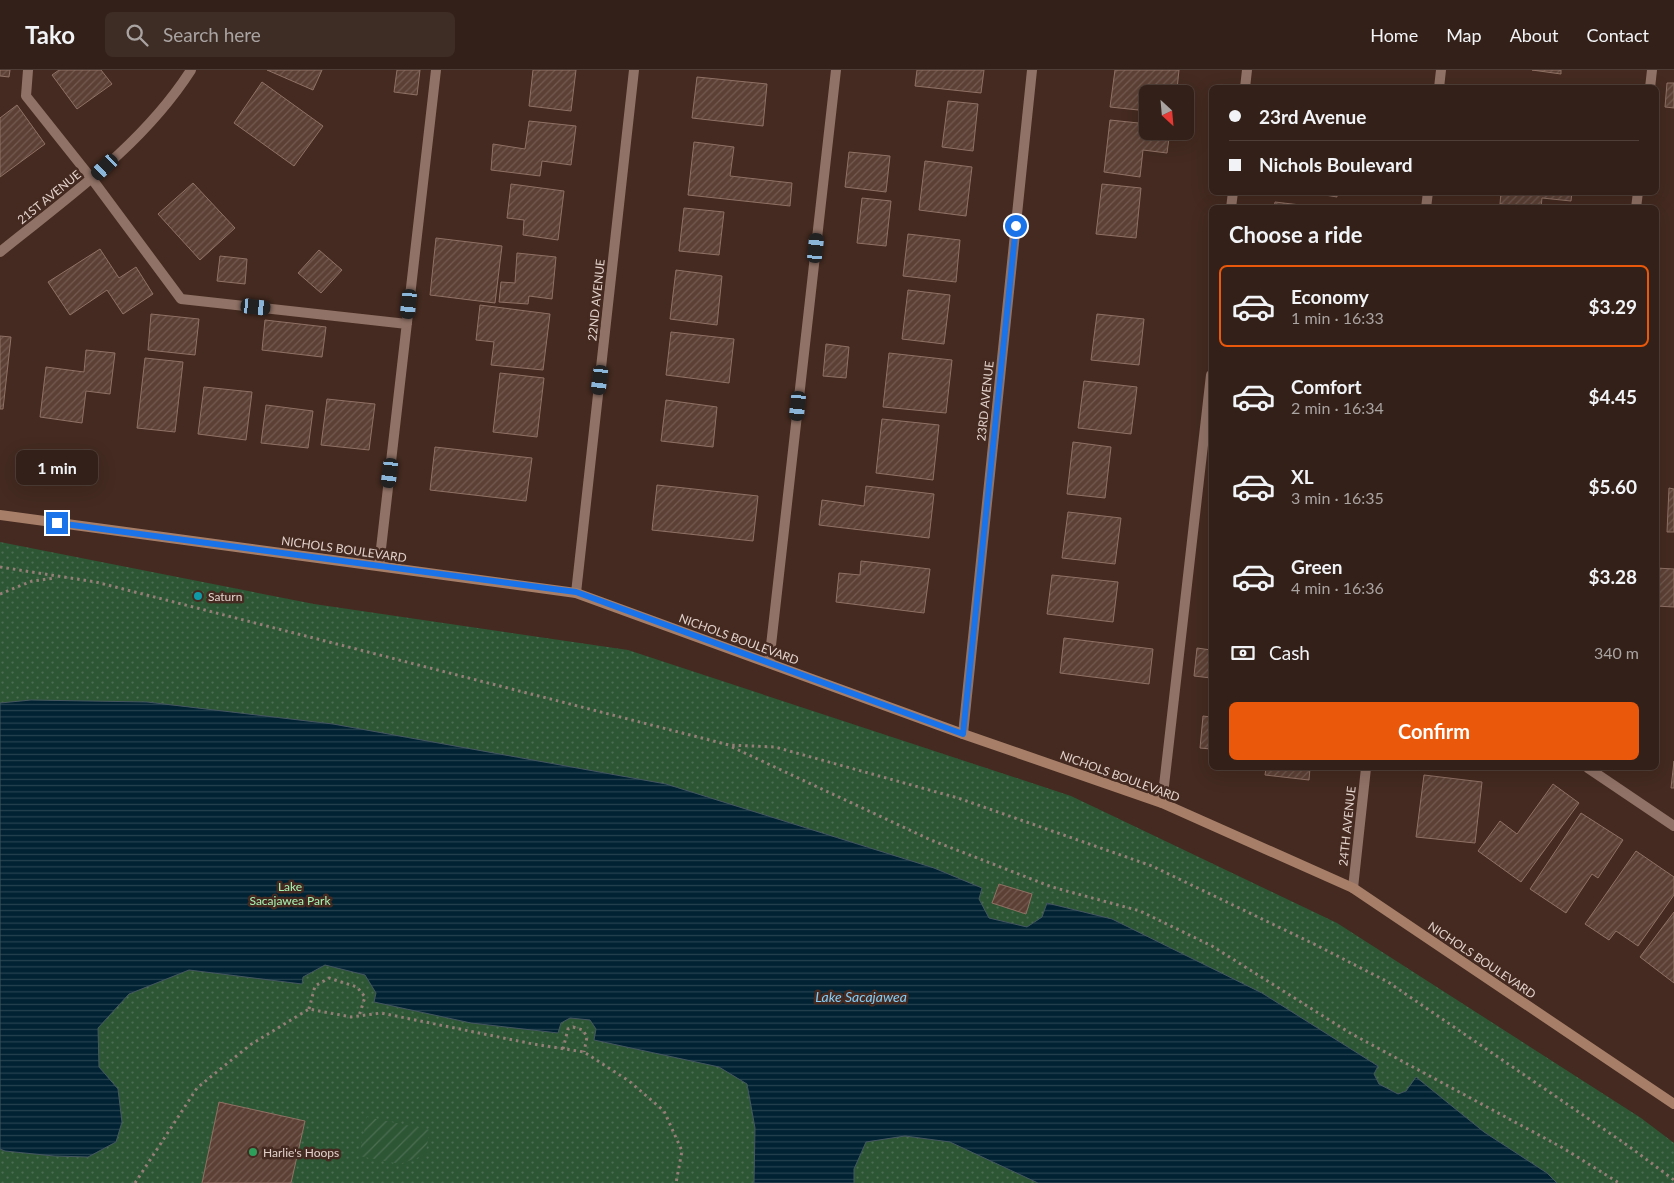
<!DOCTYPE html>
<html lang="en">
<head>
<meta charset="utf-8">
<style>
  body { margin:0; font-family:Lato,sans-serif; background:#3e2d25; color:#f1f3f6; height:100vh; display:flex; flex-direction:column; font-size:19px; white-space:nowrap }
  * { box-sizing:border-box; margin:0 }
  p { font-size:16px; color:#a9a3a2 }
  .icon { flex:none; width:28px; height:28px; fill:none; stroke:currentColor; stroke-width:2; stroke-linecap:round; stroke-linejoin:round }
  .map { position:relative; flex:1; overflow:hidden }
  .side { position:absolute; left:1209px; top:135px; width:450px; height:565px; display:flex; flex-direction:column; background:#332018; border-radius:8px; box-shadow:0 5px 20px #0002,0 0 0 1px #4e3e37 }
  .side>* { flex:none }
  .guide { position:absolute; left:1209px; top:15px; width:450px; height:110px; border-radius:8px; box-shadow:0 5px 20px #0002,0 0 0 1px #4e3e37; display:grid; align-content:center; height:110px; padding:0 20px; background:#332018 }
  .needle { width:32px; rotate:154deg }
  .tools { position:absolute; left:1139px; top:15px; display:grid; gap:10px }
  .tools a { display:grid; place-items:center; width:55px; height:55px; border-radius:8px; background:#332018; box-shadow:0 5px 20px #0002,0 0 0 1px #4e3e37; font-size:25px }
  .end { position:absolute; width:22px; height:22px; margin:-11px; border:6px solid #1a73e8; background:#fff; box-shadow:0 0 0 2px #fff }
  .from { border-radius:50% }
  .bubble { position:absolute; height:35px; border-radius:8px; background:#332018; box-shadow:0 5px 20px #0002,0 0 0 1px #4e3e37; font-size:16px; font-weight:700; line-height:35px; text-align:center }
  .car { position:absolute; width:15px; height:30px; margin:-15px -8px; border-radius:6px; box-shadow:0 0 4px 1px #0007; background:linear-gradient(#222 24%,#8ab4d8 0 40%,#222 0 76%,#8ab4d8 0 86%,#222 0) }
  .guide b { display:flex; align-items:center; gap:18px; height:48px; font-size:19px }
  .guide b+b { border-top:1px solid #4e3e37 }
  .guide i { width:12px; height:12px; background:#f1f3f6 }
  ul { padding:0; list-style:none }
  li { display:flex; align-items:center; gap:15px; height:82px; margin:0 10px 8px; padding:0 10px; border:2px solid transparent; border-radius:8px }
  li div { flex:1 }
  li b { display:block; font-size:19px }
  li em { font-style:normal; font-weight:700 }
  li.current { border-color:#ea580c }
  li>.icon { width:45px; height:45px; stroke-width:1.5 }
  h2 { padding:0 20px; font-size:22px; line-height:60px }
  .pay { display:flex; align-items:center; gap:12px; height:55px; padding:0 20px; font-size:19px }
  .pay p { margin-inline-start:auto }
  .primary-button { display:flex; gap:10px; margin-top:auto; padding:10px 20px }
  .primary-button a { flex:1; height:58px; border-radius:8px; background:#ea580c; color:#fff; font-size:20px; font-weight:700; line-height:58px; text-align:center }
  header { display:flex; align-items:center; gap:30px; box-sizing:border-box; height:70px; padding:0 25px; background:#332018; border-bottom:1px solid #4e3e37 }
  header strong { font-size:24px }
  nav { display:flex; gap:28px; margin-inline-start:auto; font-size:18px }
  .search { width:350px; height:45px; background:#3e2d25; display:flex; align-items:center; gap:12px; box-sizing:border-box; padding:0 18px; border-radius:8px; color:#a9a3a2; font-size:19px }
  .map>svg:first-child { display:block }
  .park { fill:url(#park-dots) }
  .garden { fill:url(#garden-furrows) }
  .water { fill:url(#water-rules); stroke:#445660 }
  .building { fill:url(#building-hatch); stroke:#907165 }
  .lines { fill:none; stroke-linecap:round; stroke-linejoin:round }
  .path { stroke:#947e76; stroke-width:3; stroke-dasharray:2.5 4; stroke-linecap:butt }
  .lane { stroke:#917266; stroke-width:10 }
  .street { stroke:#917266; stroke-width:10 }
  .secondary { stroke:#a77e68; stroke-width:10 }
  .route { stroke:#1a73e8; stroke-width:6 }
  .culture-dot { fill:#0f9aa8; stroke:#442a20; stroke-width:2 }
  .leisure-dot { fill:#2e9e5b; stroke:#442a20; stroke-width:2 }
  .labels { text-anchor:middle; dominant-baseline:central; stroke-width:5; stroke-linejoin:round; paint-order:stroke }
  .street-label { font-size:12px; fill:#e2d1ca; stroke:#442a20 }
  .poi-label { font-size:12px; fill:#e2d1ca; stroke:#442a20; text-anchor:start }
  .park-label { font-size:12px; fill:#a7f5b4; stroke:#442a20 }
  .water-label { font-size:14px; font-style:italic; fill:#83ccf6; stroke:#442a20 }
</style>
</head>
<body>
<header>
<strong>Tako</strong>
<div class="search"><svg class="icon" aria-label="search" viewBox="0 0 24 24"><circle cx="10" cy="10" r="6"/><path d="M15 15l6 6"/></svg>Search here</div>
<nav><a>Home</a><a>Map</a><a>About</a><a>Contact</a></nav>
</header>
<div class="map">
<svg width="1674" height="1113" viewBox="0 0 1674 1113">
  <defs>
    <pattern id="park-dots" width="8" height="8" patternUnits="userSpaceOnUse" patternTransform="scale(1.25)"><rect width="8" height="8" fill="#2d5635"/><path d="M2 2h.1M6 6h.1" fill="none" stroke="#4b6d51" stroke-width="1.8" stroke-linecap="round"/></pattern>
    <pattern id="garden-furrows" width="10" height="10" patternUnits="userSpaceOnUse" patternTransform="scale(1.25)"><rect width="10" height="10" fill="#2d5635"/><path d="M-1 1l2-2M0 10L10 0M9 11l2-2" fill="none" stroke="#4b6d51"/></pattern>
    <pattern id="water-rules" width="6" height="5" patternUnits="userSpaceOnUse" patternTransform="scale(1.25)"><rect width="6" height="5" fill="#023"/><path d="M0 2.5h6" fill="none" stroke="#25414f"/></pattern>
    <pattern id="building-hatch" width="6" height="6" patternUnits="userSpaceOnUse" patternTransform="scale(1.25)"><rect width="6" height="6" fill="#5c4035"/><path d="M-1 1l2-2M0 6l6-6M5 7l2-2" fill="none" stroke="#735b51"/></pattern>
  </defs>
  <rect width="100%" height="100%" fill="#442a20"/>
  <path class="park" d="M 0,472 L 314,534 L 628,580 L 1071,726 L 1337,853 L 1641,1048 L 1674,1073 L 1674,1113 L 0,1113 Z"/>
  <path class="garden" d="M 367,1047 L 430,1060 L 425,1085 L 400,1094 L 359,1086 Z"/>
  <path class="water" d="M 31,630 L 147,632 L 333,654 L 666,714 L 934,798 L 982,818 L 979,829 L 989,848 L 1027,857 L 1042,847 L 1047,833 L 1112,849 L 1262,923 L 1378,996 L 1374,1004 L 1379,1014 L 1398,1024 L 1406,1021 L 1416,1007 L 1484,1062 L 1547,1103 L 1557,1113 L 1038,1113 L 950,1072 L 905,1066 L 866,1072 L 854,1099 L 854,1113 L 754,1113 L 755,1058 L 747,1014 L 719,997 L 594,970 L 596,959 L 590,950 L 570,948 L 561,953 L 558,963 L 471,953 L 374,932 L 376,923 L 365,905 L 325,895 L 303,907 L 302,914 L 189,900 L 129,924 L 98,958 L 99,997 L 118,1019 L 122,1052 L 116,1072 L 88,1087 L 54,1086 L 5,1081 L 0,1079 L 0,633 Z"/>
  <path class="building" d="M 0,0 L 10,0 L 9,7 L 0,6 Z
    M 59,0 L 101,0 L 112,14 L 77,39 L 52,5 Z
    M 267,0 L 322,0 L 313,20 Z
    M 397,0 L 420,0 L 417,25 L 394,22 Z
    M 533,0 L 576,0 L 571,41 L 529,36 Z
    M 917,0 L 984,0 L 981,23 L 915,16 Z
    M 1115,0 L 1179,0 L 1177,19 L 1157,17 L 1156,24 L 1148,24 L 1148,41 L 1110,37 Z
    M 1532,0 L 1561,0 L 1561,4 Z
    M 697,7 L 767,14 L 763,56 L 692,48 Z
    M 262,12 L 323,56 L 294,96 L 234,53 Z
    M 1667,13 L 1674,13 L 1674,38 L 1665,37 Z
    M 948,31 L 978,34 L 973,81 L 942,77 Z
    M 17,35 L 45,74 L 0,107 L 0,48 Z
    M 1110,50 L 1148,54 L 1148,61 L 1170,61 L 1167,83 L 1143,80 L 1140,107 L 1104,102 Z
    M 529,51 L 576,56 L 571,95 L 542,91 L 540,106 L 491,100 L 493,74 L 525,79 Z
    M 694,72 L 734,77 L 730,106 L 792,113 L 790,136 L 688,125 Z
    M 849,82 L 890,86 L 886,122 L 845,117 Z
    M 925,91 L 972,97 L 966,146 L 919,140 Z
    M 193,113 L 235,158 L 200,190 L 158,144 Z
    M 511,114 L 564,121 L 558,170 L 523,165 L 524,150 L 507,148 Z
    M 1102,114 L 1141,118 L 1136,168 L 1096,164 Z
    M 1307,122 L 1337,122 L 1337,127 Z
    M 1501,122 L 1572,122 L 1571,131 L 1542,128 L 1541,138 L 1500,134 Z
    M 862,128 L 891,131 L 886,176 L 857,173 Z
    M 1275,132 L 1326,138 L 1274,138 Z
    M 684,138 L 724,142 L 719,185 L 679,181 Z
    M 908,164 L 960,170 L 956,212 L 903,206 Z
    M 436,168 L 502,176 L 495,233 L 430,225 Z
    M 100,179 L 119,208 L 136,197 L 153,224 L 123,244 L 107,220 L 70,245 L 48,212 Z
    M 319,180 L 342,200 L 321,223 L 298,203 Z
    M 517,183 L 556,187 L 552,229 L 529,226 L 528,234 L 499,232 L 501,212 L 515,213 Z
    M 220,186 L 247,189 L 245,214 L 217,211 Z
    M 676,200 L 722,206 L 717,255 L 670,249 Z
    M 908,220 L 950,225 L 944,274 L 902,269 Z
    M 480,235 L 550,244 L 543,300 L 491,295 L 494,272 L 476,270 Z
    M 151,244 L 199,249 L 195,285 L 148,280 Z
    M 1097,244 L 1144,249 L 1139,295 L 1091,290 Z
    M 265,250 L 326,257 L 322,287 L 262,280 Z
    M 671,262 L 734,269 L 729,313 L 666,305 Z
    M 0,266 L 11,267 L 3,339 L 0,339 Z
    M 826,274 L 849,277 L 846,308 L 823,306 Z
    M 86,280 L 115,283 L 110,324 L 86,321 L 82,353 L 40,347 L 46,297 L 84,302 Z
    M 889,283 L 952,290 L 946,343 L 883,337 Z
    M 145,288 L 183,292 L 175,362 L 137,358 Z
    M 500,303 L 544,308 L 537,367 L 493,362 Z
    M 1084,311 L 1137,317 L 1131,364 L 1078,358 Z
    M 204,317 L 252,322 L 246,370 L 198,364 Z
    M 327,329 L 375,334 L 369,380 L 321,375 Z
    M 666,330 L 717,337 L 713,377 L 661,371 Z
    M 266,335 L 313,341 L 308,378 L 261,373 Z
    M 882,349 L 939,355 L 933,410 L 876,403 Z
    M 1073,372 L 1111,377 L 1105,428 L 1067,424 Z
    M 435,377 L 532,388 L 526,431 L 430,420 Z
    M 657,415 L 758,426 L 753,471 L 652,460 Z
    M 866,416 L 934,424 L 929,468 L 819,455 L 822,430 L 864,436 Z
    M 1669,418 L 1674,419 L 1674,462 L 1667,462 Z
    M 1068,442 L 1121,448 L 1115,494 L 1062,488 Z
    M 861,491 L 930,499 L 924,543 L 836,532 L 839,503 L 860,505 Z
    M 1656,498 L 1674,499 L 1674,537 L 1656,536 Z
    M 1052,505 L 1118,512 L 1113,552 L 1047,544 Z
    M 1064,568 L 1153,579 L 1149,614 L 1060,603 Z
    M 1197,578 L 1211,580 L 1211,608 L 1194,606 Z
    M 1203,646 L 1211,647 L 1211,679 L 1200,678 Z
    M 1674,691 L 1674,718 L 1671,718 Z
    M 1266,698 L 1310,698 L 1309,710 L 1265,705 Z
    M 1424,705 L 1482,712 L 1475,773 L 1416,767 Z
    M 1553,714 L 1579,733 L 1521,812 L 1478,781 L 1500,751 L 1517,764 Z
    M 1581,743 L 1623,770 L 1598,808 L 1592,804 L 1566,843 L 1530,819 Z
    M 1636,781 L 1674,807 L 1674,825 L 1638,876 L 1616,861 L 1609,870 L 1585,854 Z
    M 999,814 L 1032,824 L 1026,844 L 992,833 Z
    M 1674,842 L 1674,913 L 1640,887 Z
    M 219,1032 L 305,1051 L 291,1113 L 202,1113 Z"/>
  <g class="lines">
    <path class="path" d="M 0,497 L 96,512 L 729,675 L 775,677 L 958,728 L 1152,796 L 1316,875 L 1388,912 L 1627,1075 L 1674,1110
      M 0,524 L 32,511 L 56,508
      M 732,677 L 931,770 L 1052,817 L 1140,841 L 1212,876 L 1350,963 L 1563,1078 L 1619,1113
      M 309,939 L 315,916 L 329,908 L 357,917 L 365,927 L 359,946
      M 563,979 L 568,959 L 573,957 L 583,960 L 587,967 L 584,982
      M 135,1113 L 197,1018 L 250,975 L 309,939 L 351,947 L 381,943 L 533,974 L 584,982 L 629,1011 L 664,1041 L 682,1081 L 676,1113"/>
    <path class="lane" d="M 28,0 L 26,26 L 92,109 L 181,229 L 407,254
      M 1245,18 L 1247,0
      M 1650,18 L 1652,0
      M 1231,138 L 1233,122
      M 1636,138 L 1638,122
      M 379,496 L 436,0
      M 769,593 L 836,0
      M 1588,698 L 1674,756
      M 1162,733 L 1211,305"/>
    <path class="street" d="M 1439,18 L 1441,0
      M 1426,138 L 1428,122
      M 0,182 C 68,127 143,75 191,0
      M 576,523 L 634,0
      M 963,664 L 1032,0
      M 1353,818 L 1366,698"/>
    <path class="secondary" d="M 0,445 L 576,523 L 963,664 L 1162,733 L 1353,818 L 1674,1034"/>
  </g>
  <g class="lines">
    <path class="route" d="M 57,453 L 576,522 L 963,664 L 1016,156"/>
  </g>
  <circle class="culture-dot" cx="198" cy="526" r="5"/>
  <circle class="leisure-dot" cx="253" cy="1082" r="5"/>
  <g class="labels">
    <g class="street-label">
      <text transform="translate(49 127) rotate(-39)">21ST AVENUE</text>
      <text transform="translate(596 230) rotate(-84)">22ND AVENUE</text>
      <text transform="translate(985 331) rotate(-84)">23RD AVENUE</text>
      <text transform="translate(344 479) rotate(8)">NICHOLS BOULEVARD</text>
      <text transform="translate(739 569) rotate(20)">NICHOLS BOULEVARD</text>
      <text transform="translate(1120 706) rotate(20)">NICHOLS BOULEVARD</text>
      <text transform="translate(1347 756) rotate(-84)">24TH AVENUE</text>
      <text transform="translate(1482 890) rotate(34)">NICHOLS BOULEVARD</text>
    </g>
    <g class="poi-label">
      <text x="208" y="526">Saturn</text>
      <text x="263" y="1082">Harlie's Hoops</text>
    </g>
    <g class="park-label">
      <text x="290" y="816">Lake<tspan x="290" dy="14">Sacajawea Park</tspan></text>
    </g>
    <g class="water-label">
      <text x="861" y="926">Lake Sacajawea</text>
    </g>
  </g>
</svg>
<div class="tools">
<a><svg class="needle" viewBox="-14 -14 28 28"><path d="M0-13l5 13h-10z" fill="#e53935"/><path d="M0 13l5-13h-10z" fill="#a9a3a2"/></svg></a>
</div>
<i class="end from" style="left:1016px;top:156px"></i>
<i class="end" style="left:57px;top:453px"></i>
<div class="bubble" style="left:16px;top:380px;width:82px">1 min</div>
<i class="car" style="left:105px;top:97px;rotate:227deg"></i>
<i class="car" style="left:816px;top:178px;rotate:6deg"></i>
<i class="car" style="left:409px;top:234px;rotate:186deg"></i>
<i class="car" style="left:256px;top:237px;rotate:96deg"></i>
<i class="car" style="left:600px;top:310px;rotate:187deg"></i>
<i class="car" style="left:798px;top:336px;rotate:186deg"></i>
<i class="car" style="left:390px;top:403px;rotate:187deg"></i>
<div class="guide">
<b><i class="from"></i>23rd Avenue</b>
<b><i></i>Nichols Boulevard</b>
</div>
<section class="side">
<h2>Choose a ride</h2>
<ul>
<li class="current"><svg class="icon" aria-label="car" viewBox="0 0 24 24"><path d="M5 17H2v-5l4-1 3-4h7l3 4 3 1v5h-3M9 17h6M6 11h13"/><circle cx="7" cy="17" r="2"/><circle cx="17" cy="17" r="2"/></svg><div><b>Economy</b><p>1 min · 16:33</p></div><em>$3.29</em></li>
<li><svg class="icon" aria-label="car" viewBox="0 0 24 24"><path d="M5 17H2v-5l4-1 3-4h7l3 4 3 1v5h-3M9 17h6M6 11h13"/><circle cx="7" cy="17" r="2"/><circle cx="17" cy="17" r="2"/></svg><div><b>Comfort</b><p>2 min · 16:34</p></div><em>$4.45</em></li>
<li><svg class="icon" aria-label="car" viewBox="0 0 24 24"><path d="M5 17H2v-5l4-1 3-4h7l3 4 3 1v5h-3M9 17h6M6 11h13"/><circle cx="7" cy="17" r="2"/><circle cx="17" cy="17" r="2"/></svg><div><b>XL</b><p>3 min · 16:35</p></div><em>$5.60</em></li>
<li><svg class="icon" aria-label="car" viewBox="0 0 24 24"><path d="M5 17H2v-5l4-1 3-4h7l3 4 3 1v5h-3M9 17h6M6 11h13"/><circle cx="7" cy="17" r="2"/><circle cx="17" cy="17" r="2"/></svg><div><b>Green</b><p>4 min · 16:36</p></div><em>$3.28</em></li>
</ul>
<div class="pay"><svg class="icon" aria-label="cash" viewBox="0 0 24 24"><path d="M3 7h18v10H3z"/><circle cx="12" cy="12" r="2"/></svg>Cash<p>340 m</p></div>
<div class="primary-button"><a>Confirm</a></div>
</section>
</div>
</body>
</html>
